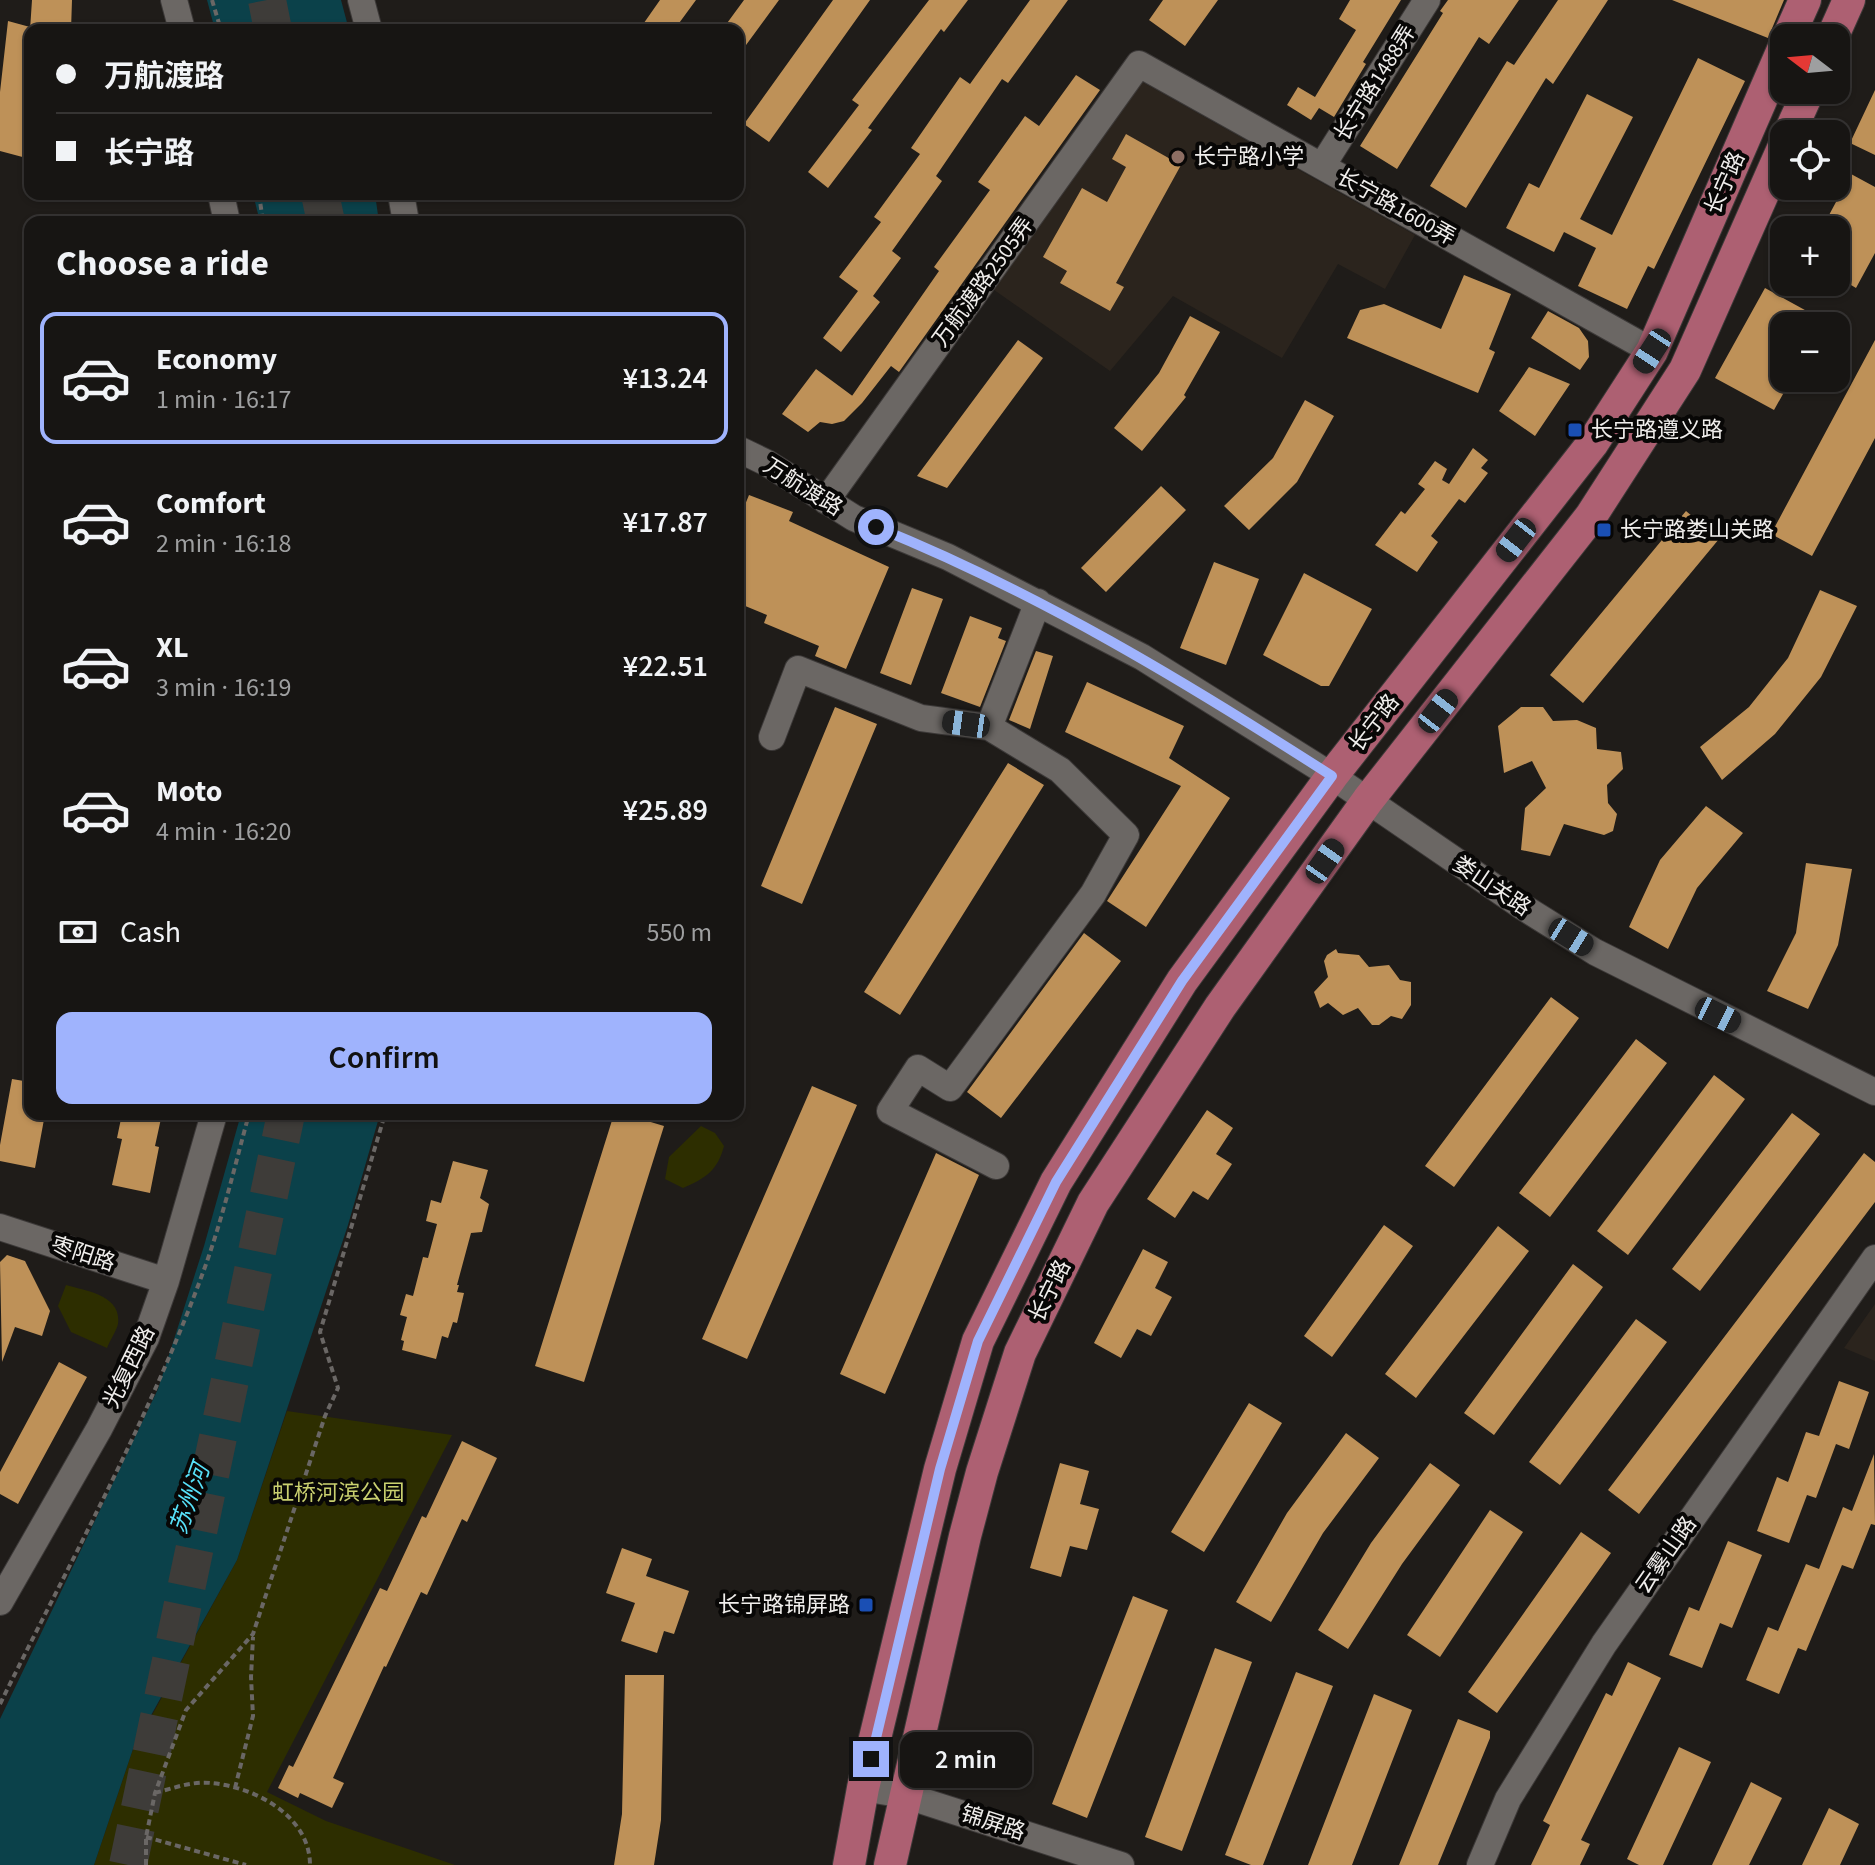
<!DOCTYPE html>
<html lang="en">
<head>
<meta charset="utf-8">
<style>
  body { margin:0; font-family:"Source Sans 3","Noto Sans SC",sans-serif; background:#201e1c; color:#f1f3f6; height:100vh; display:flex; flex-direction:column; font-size:30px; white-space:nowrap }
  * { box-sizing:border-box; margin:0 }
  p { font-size:26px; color:#9e9fa0 }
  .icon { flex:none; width:44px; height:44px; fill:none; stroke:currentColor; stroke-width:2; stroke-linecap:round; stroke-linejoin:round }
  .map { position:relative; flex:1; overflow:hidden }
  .panel { position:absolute; left:24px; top:216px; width:720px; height:904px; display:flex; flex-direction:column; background:#171513; border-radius:16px; box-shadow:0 2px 6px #0004,0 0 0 2px #363433 }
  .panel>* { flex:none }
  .top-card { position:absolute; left:24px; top:24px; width:720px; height:176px; border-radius:16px; box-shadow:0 2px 6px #0004,0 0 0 2px #363433; display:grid; align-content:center; height:176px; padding:0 32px; background:#171513 }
  .needle { width:52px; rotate:286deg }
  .controls { position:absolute; left:1770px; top:24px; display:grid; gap:16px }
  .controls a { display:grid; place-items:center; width:80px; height:80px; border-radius:16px; background:#171513; box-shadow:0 2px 6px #0004,0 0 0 2px #363433; font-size:40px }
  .end { position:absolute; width:36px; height:36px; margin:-18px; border:10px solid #9fb3fd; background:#111; box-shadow:0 0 0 4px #111 }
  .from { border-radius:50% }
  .bubble { position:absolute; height:56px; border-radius:16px; background:#171513; box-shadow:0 2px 6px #0004,0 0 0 2px #363433; font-size:26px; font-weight:600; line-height:56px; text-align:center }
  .car { position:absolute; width:24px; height:48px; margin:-24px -12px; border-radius:10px; box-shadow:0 0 6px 2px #0007; background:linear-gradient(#222 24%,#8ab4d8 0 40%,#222 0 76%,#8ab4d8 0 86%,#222 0) }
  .top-card b { display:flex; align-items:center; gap:28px; height:76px; font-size:30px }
  .top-card b+b { border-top:2px solid #363433 }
  .top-card i { width:20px; height:20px; background:#f1f3f6 }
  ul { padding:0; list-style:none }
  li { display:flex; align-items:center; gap:24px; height:132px; margin:0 16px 12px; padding:0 16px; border:4px solid transparent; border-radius:16px }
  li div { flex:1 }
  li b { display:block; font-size:30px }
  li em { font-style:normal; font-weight:600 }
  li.on { border-color:#9fb3fd }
  li>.icon { width:72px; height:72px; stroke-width:1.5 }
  h2 { padding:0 32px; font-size:36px; line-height:96px }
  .pay { display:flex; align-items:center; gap:20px; height:88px; padding:0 32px; font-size:30px }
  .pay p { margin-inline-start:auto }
  .button { display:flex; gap:16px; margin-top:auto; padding:16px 32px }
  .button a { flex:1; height:92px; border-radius:16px; background:#9fb3fd; color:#111; font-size:32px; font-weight:600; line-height:92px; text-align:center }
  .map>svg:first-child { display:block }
  .built { fill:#2b241d }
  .green { fill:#2d2e00 }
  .water { fill:#0b414a }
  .building { fill:#be9158 }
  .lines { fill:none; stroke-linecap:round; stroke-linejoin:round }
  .highway-tunnel { stroke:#3e3c39; stroke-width:38; stroke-dasharray:38 19; stroke-linecap:butt }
  .minor-casing { stroke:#3c3938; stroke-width:28 }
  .major-casing { stroke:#3c3938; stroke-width:34 }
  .path { stroke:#6a6765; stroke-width:4; stroke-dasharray:6 4; stroke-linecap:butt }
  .minor { stroke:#6b6764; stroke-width:26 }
  .major { stroke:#ad6072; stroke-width:32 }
  .route { stroke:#9fb3fd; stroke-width:10 }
  .education-dot { fill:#8d6e63; stroke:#080706; stroke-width:3 }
  .transit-dot { fill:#1a4fb4; stroke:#080706; stroke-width:3 }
  .labels { text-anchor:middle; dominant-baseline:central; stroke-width:8; stroke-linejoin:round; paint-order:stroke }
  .street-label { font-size:22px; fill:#f0eeec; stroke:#080706 }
  .poi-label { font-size:22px; fill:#f0eeec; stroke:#080706; text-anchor:start }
  .park-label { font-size:22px; fill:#cad06f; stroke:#080706 }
  .water-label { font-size:24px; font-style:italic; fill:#57e1f9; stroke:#080706 }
</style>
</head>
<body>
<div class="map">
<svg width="1875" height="1865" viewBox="0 0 1875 1865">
  <rect width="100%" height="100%" fill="#1f1c19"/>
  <path class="built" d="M 1137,79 L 1415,235 L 1385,289 L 1338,264 L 1282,358 L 1173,296 L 1110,371 L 987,285 Z
    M 1875,1304 L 1875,1361 L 1844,1348 Z"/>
  <path class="green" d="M 701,1126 L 715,1133 L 724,1146 C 718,1170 705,1179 683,1188 L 665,1179 L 669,1157 Z
    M 66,1285 C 86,1291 122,1295 118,1324 C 116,1332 110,1340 107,1348 L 71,1332 L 58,1306 Z
    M 287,1411 L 452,1435 L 267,1792 L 326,1821 L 455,1865 L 94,1865 L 132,1752 L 237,1560 Z"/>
  <path class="water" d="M 207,0 L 341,0 L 349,30 L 215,30 Z
    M 253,194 L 375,194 L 379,222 L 260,222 Z
    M 241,1114 L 380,1114 L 348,1225 L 237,1560 L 134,1746 L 94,1865 L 0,1865 L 0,1719 L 158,1389 L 204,1246 Z"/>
  <path class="building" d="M 32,0 L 72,0 L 71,30 L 30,30 Z
    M 660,0 L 696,0 L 674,30 L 639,30 Z
    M 744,0 L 779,0 L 738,56 L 738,30 L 722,30 Z
    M 833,0 L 870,0 L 769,142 L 744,124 Z
    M 929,0 L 968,0 L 944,32 L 941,29 L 868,128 L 872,130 L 828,188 L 808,172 L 859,105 L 852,100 Z
    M 1030,0 L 1068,0 L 1008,83 L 1002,79 L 936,176 L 942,181 L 892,251 L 901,258 L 873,296 L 880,302 L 841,352 L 823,338 L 858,291 L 839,277 L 881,222 L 874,217 L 920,154 L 911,148 L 960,77 L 970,84 Z
    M 1163,0 L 1218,0 L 1185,46 L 1149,20 Z
    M 1350,0 L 1401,0 L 1363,62 L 1366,64 L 1334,117 L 1319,108 L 1311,120 L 1287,105 L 1298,87 L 1315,97 L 1356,30 L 1339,19 Z
    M 1448,0 L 1519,0 L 1489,44 L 1479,37 L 1397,169 L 1360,146 L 1443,13 L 1440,11 Z
    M 1558,0 L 1608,0 L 1553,84 L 1546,78 L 1466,208 L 1430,186 L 1507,61 L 1514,65 Z
    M 1672,0 L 1784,0 L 1768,38 Z
    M 8,21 L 30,27 L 30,159 L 0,151 L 0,92 Z
    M 1698,58 L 1745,81 L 1654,269 L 1648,266 L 1627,309 L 1578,286 L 1596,248 L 1564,232 L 1554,252 L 1506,228 L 1529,183 L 1539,188 L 1587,94 L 1633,117 L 1580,219 L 1612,235 Z
    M 1076,75 L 1100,90 L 899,372 L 891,366 L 862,403 L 852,396 L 939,271 L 934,267 L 990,190 L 978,182 L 1025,116 L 1039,126 Z
    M 1875,90 L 1875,155 L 1850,143 Z
    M 1126,134 L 1181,165 L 1116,283 L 1124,287 L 1110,311 L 1060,283 L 1067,271 L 1043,257 L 1082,188 L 1107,202 L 1126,167 L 1112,159 Z
    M 1851,174 L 1875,187 L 1875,253 L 1856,288 L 1836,276 L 1836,230 L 1821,230 Z
    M 1464,275 L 1511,294 L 1489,349 L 1495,352 L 1478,393 L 1347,338 L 1360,310 L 1384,304 L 1441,329 Z
    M 1765,288 L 1834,326 L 1784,326 L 1784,378 L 1792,378 L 1774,410 L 1715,378 Z
    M 1548,311 L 1579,328 L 1588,341 L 1589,357 L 1580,370 L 1531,338 Z
    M 1190,316 L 1220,332 L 1184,395 L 1186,397 L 1142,451 L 1114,428 L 1159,373 Z
    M 1018,340 L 1043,358 L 947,488 L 917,476 Z
    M 1875,340 L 1875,438 L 1812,556 L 1771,534 Z
    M 1529,367 L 1570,384 L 1535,436 L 1499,411 Z
    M 816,369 L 862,403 L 844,421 L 832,424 L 820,422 L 808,432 L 782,414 Z
    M 1305,400 L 1334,416 L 1297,482 L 1249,530 L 1224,506 L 1273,458 Z
    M 1473,448 L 1488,460 L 1481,468 L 1488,473 L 1465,503 L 1459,499 L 1431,536 L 1438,542 L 1417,572 L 1375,545 L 1401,511 L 1405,514 L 1425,489 L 1418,484 L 1435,461 L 1447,469 L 1442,480 L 1449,484 Z
    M 1161,486 L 1186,510 L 1106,592 L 1081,568 Z
    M 749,495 L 793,512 L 789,521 L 889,567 L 846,669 L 815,656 L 819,646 L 764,623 L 767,615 L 738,603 L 738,522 Z
    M 1686,511 L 1719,539 L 1583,703 L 1550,675 Z
    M 1214,562 L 1259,579 L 1226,665 L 1180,648 Z
    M 1304,573 L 1372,609 L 1329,686 L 1321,686 L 1263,655 Z
    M 912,588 L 943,599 L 911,685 L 880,673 Z
    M 1820,590 L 1857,606 L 1821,677 L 1775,734 L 1722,780 L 1700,747 L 1749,707 L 1788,658 Z
    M 970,616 L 1002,628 L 998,638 L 1006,641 L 980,707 L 941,693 Z
    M 1036,651 L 1053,656 L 1030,729 L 1009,720 Z
    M 1087,682 L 1184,726 L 1169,758 L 1230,798 L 1146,927 L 1107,901 L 1181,786 L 1065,732 Z
    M 835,707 L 877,724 L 802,904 L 761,886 Z
    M 1521,707 L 1543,707 L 1553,721 L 1577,720 L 1596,728 L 1597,749 L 1621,752 L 1623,769 L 1607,785 L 1608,803 L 1617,814 L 1613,831 L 1604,835 L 1564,824 L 1550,856 L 1521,850 L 1525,808 L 1546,788 L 1532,761 L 1504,773 L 1498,726 Z
    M 1008,763 L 1044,785 L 900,1015 L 864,992 Z
    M 1706,806 L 1743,833 L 1697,888 L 1668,949 L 1629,927 L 1660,860 Z
    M 1806,863 L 1852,869 L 1838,945 L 1808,1009 L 1767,991 L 1796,933 Z
    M 1084,933 L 1121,961 L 1001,1118 L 967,1092 Z
    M 1336,949 L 1338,953 L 1359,955 L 1369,967 L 1389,965 L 1400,980 L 1411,982 L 1411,1005 L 1402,1019 L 1391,1016 L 1379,1025 L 1372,1025 L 1358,1008 L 1343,1015 L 1328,1003 L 1320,1008 L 1314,992 L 1328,977 L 1324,961 L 1327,955 Z
    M 1551,997 L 1579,1018 L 1454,1187 L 1425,1166 Z
    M 1636,1039 L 1667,1063 L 1550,1217 L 1519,1193 Z
    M 1714,1075 L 1745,1099 L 1628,1255 L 1597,1231 Z
    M 12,1079 L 30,1082 L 30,1114 L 45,1114 L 35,1168 L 0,1161 L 0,1145 Z
    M 812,1086 L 857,1105 L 747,1359 L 702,1339 Z
    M 1207,1110 L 1233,1128 L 1216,1154 L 1232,1164 L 1208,1200 L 1193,1191 L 1175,1218 L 1147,1199 Z
    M 1792,1113 L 1820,1134 L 1700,1291 L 1672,1269 Z
    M 122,1114 L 162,1114 L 155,1146 L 159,1147 L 150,1193 L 112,1185 L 122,1139 L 117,1138 Z
    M 614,1114 L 624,1114 L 664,1126 L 584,1382 L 535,1366 Z
    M 936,1153 L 979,1175 L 885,1394 L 840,1374 Z
    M 1864,1153 L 1875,1162 L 1875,1202 L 1639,1514 L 1608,1490 Z
    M 453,1161 L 488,1170 L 480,1198 L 489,1204 L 482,1232 L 471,1233 L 457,1285 L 459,1285 L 457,1292 L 464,1293 L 457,1323 L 453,1322 L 448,1338 L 442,1336 L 436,1359 L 402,1350 L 404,1341 L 401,1340 L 407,1317 L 400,1315 L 406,1294 L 413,1296 L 423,1257 L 428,1258 L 437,1224 L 426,1221 L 431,1200 L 441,1203 Z
    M 1384,1225 L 1413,1246 L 1332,1357 L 1304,1336 Z
    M 1498,1226 L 1529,1251 L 1416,1398 L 1385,1374 Z
    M 1143,1249 L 1168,1262 L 1155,1288 L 1172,1297 L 1151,1336 L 1137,1329 L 1121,1358 L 1094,1343 Z
    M 7,1255 L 25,1261 L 50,1311 L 42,1336 L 15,1327 L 2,1362 L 0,1262 Z
    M 1573,1264 L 1603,1287 L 1494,1435 L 1464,1413 Z
    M 1636,1319 L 1667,1342 L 1560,1485 L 1529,1462 Z
    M 59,1362 L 87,1377 L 18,1504 L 0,1494 L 0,1472 Z
    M 1839,1381 L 1869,1392 L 1849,1449 L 1836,1444 L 1816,1498 L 1807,1495 L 1789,1543 L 1757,1531 L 1777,1477 L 1788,1482 L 1806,1432 L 1819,1436 Z
    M 1249,1403 L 1282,1423 L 1204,1552 L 1171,1532 Z
    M 1346,1433 L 1379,1458 L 1323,1533 L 1271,1622 L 1236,1602 L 1287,1513 Z
    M 462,1441 L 497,1458 L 467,1522 L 462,1519 L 427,1595 L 421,1592 L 386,1667 L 384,1666 L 333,1778 L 344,1783 L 332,1808 L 300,1793 L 298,1798 L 278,1788 L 289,1765 L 293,1767 L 380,1588 L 387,1591 L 422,1516 L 426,1518 Z
    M 1874,1454 L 1875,1525 L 1871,1524 L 1853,1569 L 1842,1565 L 1806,1651 L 1798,1648 L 1779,1694 L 1746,1680 L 1768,1627 L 1778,1631 L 1806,1564 L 1819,1569 L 1843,1507 L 1852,1511 Z
    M 1060,1463 L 1089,1471 L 1080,1504 L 1099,1509 L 1087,1550 L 1070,1546 L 1061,1577 L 1030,1568 Z
    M 1430,1463 L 1460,1485 L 1402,1564 L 1348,1649 L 1318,1630 L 1371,1543 Z
    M 1490,1510 L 1523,1532 L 1440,1657 L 1407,1635 Z
    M 1581,1532 L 1611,1553 L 1497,1713 L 1468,1692 Z
    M 1728,1541 L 1762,1555 L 1732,1628 L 1720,1623 L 1702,1668 L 1669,1655 L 1689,1607 L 1699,1611 Z
    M 622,1548 L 652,1559 L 646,1576 L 689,1591 L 674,1634 L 664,1631 L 657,1653 L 621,1641 L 635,1603 L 606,1593 Z
    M 1133,1596 L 1168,1610 L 1087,1818 L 1052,1804 Z
    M 1215,1648 L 1252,1662 L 1182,1851 L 1145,1837 Z
    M 1628,1662 L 1661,1678 L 1581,1840 L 1590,1844 L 1580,1865 L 1531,1865 L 1550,1825 L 1543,1821 L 1606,1693 L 1612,1696 Z
    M 1296,1672 L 1333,1686 L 1263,1865 L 1251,1865 L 1225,1855 Z
    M 625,1675 L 664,1675 L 661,1820 L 654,1865 L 614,1865 L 622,1814 Z
    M 1374,1694 L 1412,1710 L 1352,1865 L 1308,1865 Z
    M 1458,1719 L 1490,1731 L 1490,1738 L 1438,1865 L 1399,1865 Z
    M 1679,1747 L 1711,1762 L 1663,1865 L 1639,1865 L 1627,1859 Z
    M 1751,1782 L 1782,1798 L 1749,1865 L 1712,1865 Z
    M 1829,1808 L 1859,1824 L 1840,1865 L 1802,1865 Z"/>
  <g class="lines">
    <path class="highway-tunnel" d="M 267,0 L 273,30
      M 320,194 L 326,222
      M 128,1865 L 286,1114"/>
    <g class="minor-casing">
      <path id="minor" d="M 174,0 L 182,30
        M 361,0 L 369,30
        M 1322,166 L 1427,0
        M 221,194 L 227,222
        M 401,194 L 406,222
        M 738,449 L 767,463 L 854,518 L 948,557 L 1142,657 L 1332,776 L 1523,907 L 1595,952 L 1875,1092
        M 826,501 L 1139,64 L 1652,351
        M 989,727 L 1038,602
        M 772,737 L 798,669 L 921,718 L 989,727 L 1060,770 L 1126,835 L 1093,894 L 950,1088 L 918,1068 L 890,1111 L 996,1166
        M 0,1227 L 166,1281
        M 0,1602 L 99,1429 L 146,1338 L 166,1281 L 214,1114
        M 863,1788 L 904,1795 L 1121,1865
        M 1480,1865 L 1508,1799 L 1604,1644 L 1875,1258"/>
    </g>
    <g class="major-casing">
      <path id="major" d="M 1788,38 L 1805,0
        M 1832,38 L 1849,0
        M 1789,134 L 1809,90
        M 849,1865 L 863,1788 L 940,1469 L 978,1341 L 1056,1182 L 1182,981 L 1332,776 L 1592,444 L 1652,351 L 1784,47
        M 890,1865 L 965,1536 L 982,1472 L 1020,1353 L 1093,1203 L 1220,1007 L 1368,800 L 1591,516 L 1685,370 L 1784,146"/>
    </g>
    <path class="path" d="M 212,0 L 221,30
      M 259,194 L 263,222
      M 0,1704 C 71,1560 150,1418 205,1267 C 223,1217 235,1165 249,1114
      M 235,1788 L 253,1716 L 251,1677 L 253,1637
      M 155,1793 C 174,1788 192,1781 211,1783 C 255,1787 310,1816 310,1865
      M 146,1837 L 246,1865
      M 146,1865 L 146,1837 L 155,1793 L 186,1710 L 253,1634 L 325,1416 L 338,1388 L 320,1332 L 385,1114"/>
    <use href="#minor" class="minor"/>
    <use href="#major" class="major"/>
  </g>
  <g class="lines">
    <path class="route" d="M 871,1759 L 940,1469 L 978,1341 L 1056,1182 L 1182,981 L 1332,776 C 1186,682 1037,592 876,527"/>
  </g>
  <circle class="education-dot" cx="1178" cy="157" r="8"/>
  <g class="transit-dot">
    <rect x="1567" y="422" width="16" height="16" rx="4"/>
    <rect x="1596" y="522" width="16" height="16" rx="4"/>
    <rect x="858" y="1597" width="16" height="16" rx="4"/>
  </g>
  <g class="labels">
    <g class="street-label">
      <text transform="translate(1375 83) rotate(-58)">长宁路1488弄</text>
      <text transform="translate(1725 183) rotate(-66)">长宁路</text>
      <text transform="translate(1396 207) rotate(29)">长宁路1600弄</text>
      <text transform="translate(983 282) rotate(-54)">万航渡路2505弄</text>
      <text transform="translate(803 487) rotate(32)">万航渡路</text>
      <text transform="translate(1374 723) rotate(-52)">长宁路</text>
      <text transform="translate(1492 886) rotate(34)">娄山关路</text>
      <text transform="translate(83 1254) rotate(18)">枣阳路</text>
      <text transform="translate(1050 1291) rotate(-64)">长宁路</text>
      <text transform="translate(129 1367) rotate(-64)">光复西路</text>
      <text transform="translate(1666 1555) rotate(-55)">云雾山路</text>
      <text transform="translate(993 1823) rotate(18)">锦屏路</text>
    </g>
    <g class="poi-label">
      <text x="1194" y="157">长宁路小学</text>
      <text x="1591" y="430">长宁路遵义路</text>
      <text x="1620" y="530">长宁路娄山关路</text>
      <text x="850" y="1605" text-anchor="end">长宁路锦屏路</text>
    </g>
    <g class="park-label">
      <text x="338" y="1493">虹桥河滨公园</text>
    </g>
    <g class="water-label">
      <text transform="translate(190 1499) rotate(-70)">苏州河</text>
    </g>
  </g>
</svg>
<div class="controls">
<a><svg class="needle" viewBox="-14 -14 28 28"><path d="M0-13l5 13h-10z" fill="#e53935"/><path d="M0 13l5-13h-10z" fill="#9e9fa0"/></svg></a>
<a><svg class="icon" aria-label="locate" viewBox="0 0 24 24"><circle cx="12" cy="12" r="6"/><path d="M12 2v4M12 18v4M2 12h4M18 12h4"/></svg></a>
<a>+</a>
<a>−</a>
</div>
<i class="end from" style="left:876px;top:527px"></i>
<i class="end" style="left:871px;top:1759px"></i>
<div class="bubble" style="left:900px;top:1732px;width:132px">2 min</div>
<i class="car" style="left:1652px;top:351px;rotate:213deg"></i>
<i class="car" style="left:1516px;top:540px;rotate:218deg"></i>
<i class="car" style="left:1438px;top:711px;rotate:38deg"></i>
<i class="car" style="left:966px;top:724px;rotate:278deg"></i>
<i class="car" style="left:1325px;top:861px;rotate:35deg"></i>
<i class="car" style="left:1571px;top:937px;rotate:122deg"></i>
<i class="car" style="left:1718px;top:1015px;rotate:116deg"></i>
<div class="top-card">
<b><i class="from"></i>万航渡路</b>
<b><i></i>长宁路</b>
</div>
<section class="panel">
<h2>Choose a ride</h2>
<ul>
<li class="on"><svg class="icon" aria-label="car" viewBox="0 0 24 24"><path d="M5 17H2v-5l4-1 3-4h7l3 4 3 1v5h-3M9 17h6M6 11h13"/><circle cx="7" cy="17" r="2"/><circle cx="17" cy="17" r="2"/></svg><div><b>Economy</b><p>1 min · 16:17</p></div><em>¥13.24</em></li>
<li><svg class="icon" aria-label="car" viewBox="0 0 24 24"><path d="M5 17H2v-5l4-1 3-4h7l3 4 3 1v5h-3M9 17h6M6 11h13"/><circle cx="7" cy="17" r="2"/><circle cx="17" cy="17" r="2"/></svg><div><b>Comfort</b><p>2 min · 16:18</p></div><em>¥17.87</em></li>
<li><svg class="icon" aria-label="car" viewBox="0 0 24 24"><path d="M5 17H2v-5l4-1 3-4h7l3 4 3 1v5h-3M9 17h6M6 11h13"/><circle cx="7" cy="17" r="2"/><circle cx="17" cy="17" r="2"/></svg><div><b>XL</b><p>3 min · 16:19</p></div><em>¥22.51</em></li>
<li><svg class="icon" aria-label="car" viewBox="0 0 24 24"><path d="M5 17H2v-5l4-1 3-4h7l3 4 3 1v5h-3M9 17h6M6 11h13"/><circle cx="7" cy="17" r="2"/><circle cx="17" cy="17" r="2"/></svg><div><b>Moto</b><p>4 min · 16:20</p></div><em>¥25.89</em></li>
</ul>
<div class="pay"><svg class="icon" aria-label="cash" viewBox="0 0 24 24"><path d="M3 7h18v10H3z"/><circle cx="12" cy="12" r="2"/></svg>Cash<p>550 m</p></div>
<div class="button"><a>Confirm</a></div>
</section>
</div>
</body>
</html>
